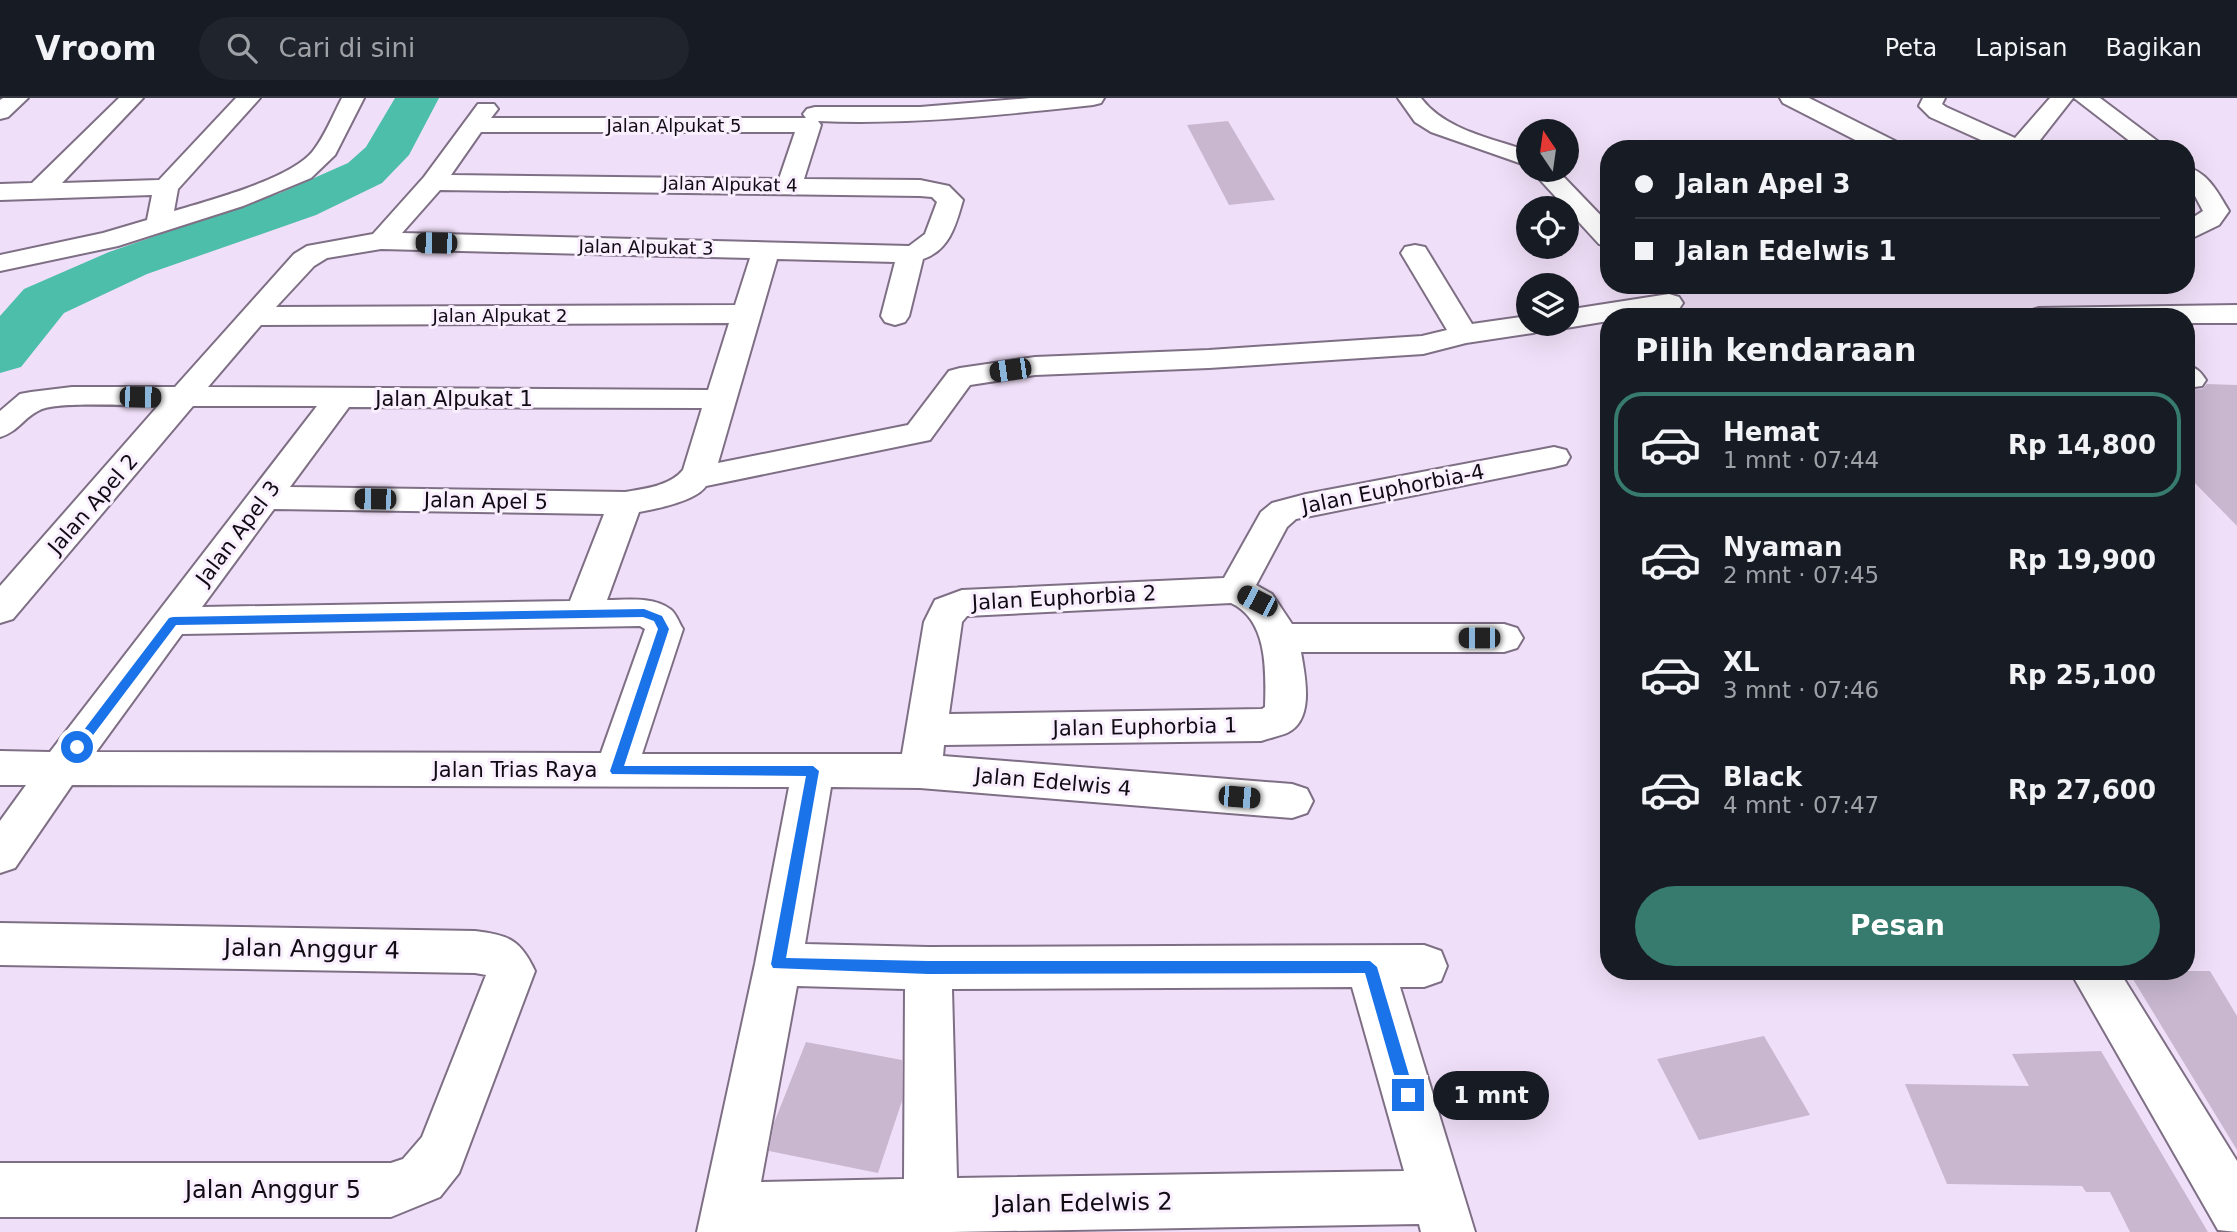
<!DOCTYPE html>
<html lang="id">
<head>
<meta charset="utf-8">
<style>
  body { margin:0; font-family:"DejaVu Sans",sans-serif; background:#20242c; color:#f1f3f6; height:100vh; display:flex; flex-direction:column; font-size:26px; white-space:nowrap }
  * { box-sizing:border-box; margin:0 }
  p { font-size:23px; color:#9ea1a6 }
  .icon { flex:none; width:38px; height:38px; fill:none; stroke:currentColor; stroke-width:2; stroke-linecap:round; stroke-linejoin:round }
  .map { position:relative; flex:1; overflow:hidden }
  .side { position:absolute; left:1600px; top:210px; width:595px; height:672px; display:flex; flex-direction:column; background:#171b24; border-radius:28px; box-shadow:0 7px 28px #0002 }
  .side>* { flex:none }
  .banner { position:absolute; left:1600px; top:42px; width:595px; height:154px; border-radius:28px; box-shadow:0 7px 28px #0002; display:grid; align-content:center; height:154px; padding:0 35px; background:#171b24 }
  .needle { width:46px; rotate:347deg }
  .tools { position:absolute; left:1516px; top:21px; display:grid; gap:14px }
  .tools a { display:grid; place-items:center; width:63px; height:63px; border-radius:50%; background:#171b24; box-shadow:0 7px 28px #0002; font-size:35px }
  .end { position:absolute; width:32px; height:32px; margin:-16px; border:9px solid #1a73e8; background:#fff; box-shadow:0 0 0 4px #fff }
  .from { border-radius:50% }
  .bubble { position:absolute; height:49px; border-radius:24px; background:#171b24; box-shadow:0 7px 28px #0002; font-size:23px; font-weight:800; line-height:49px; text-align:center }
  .car { position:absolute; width:21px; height:42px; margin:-21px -10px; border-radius:9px; box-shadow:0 0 5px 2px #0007; background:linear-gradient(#222 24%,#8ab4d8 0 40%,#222 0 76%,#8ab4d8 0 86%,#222 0) }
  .banner b { display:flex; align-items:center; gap:24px; height:66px; font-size:26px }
  .banner b+b { border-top:2px solid #363941 }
  .banner i { width:18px; height:18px; background:#f1f3f6 }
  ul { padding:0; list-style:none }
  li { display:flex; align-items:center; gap:21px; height:105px; margin:0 14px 10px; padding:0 21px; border:4px solid transparent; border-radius:28px }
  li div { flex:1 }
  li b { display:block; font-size:26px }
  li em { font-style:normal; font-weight:800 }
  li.active { border-color:#377b6e }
  li>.icon { width:63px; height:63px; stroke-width:1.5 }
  h2 { padding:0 35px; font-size:32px; line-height:84px }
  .primary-button { display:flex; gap:14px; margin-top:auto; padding:14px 35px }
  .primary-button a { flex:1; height:80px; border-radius:42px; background:#377b6e; color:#fff; font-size:28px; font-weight:800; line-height:80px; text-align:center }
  header { display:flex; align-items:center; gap:42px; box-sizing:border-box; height:98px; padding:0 35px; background:#171b24; border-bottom:2px solid #363941 }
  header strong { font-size:33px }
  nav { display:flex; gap:38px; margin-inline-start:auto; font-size:24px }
  .search { width:490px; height:63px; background:#20242c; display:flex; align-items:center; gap:18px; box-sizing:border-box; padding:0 24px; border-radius:38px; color:#9ea1a6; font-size:26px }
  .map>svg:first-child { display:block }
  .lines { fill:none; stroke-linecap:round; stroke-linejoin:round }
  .river { fill:#4cbea9; fill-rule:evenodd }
  .building { fill:#c8b7cf }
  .minor-casing { stroke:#7e6f85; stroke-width:4 }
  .minor { fill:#fff; fill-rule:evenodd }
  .route { fill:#1a73e8 }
  .labels { text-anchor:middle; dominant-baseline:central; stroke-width:6; stroke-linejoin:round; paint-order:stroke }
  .far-street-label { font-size:18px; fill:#110c14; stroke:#f9effe }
  .street-label { font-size:21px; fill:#110c14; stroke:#f9effe }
  .near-street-label { font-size:24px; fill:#110c14; stroke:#f9effe }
</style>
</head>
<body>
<header>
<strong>Vroom</strong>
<div class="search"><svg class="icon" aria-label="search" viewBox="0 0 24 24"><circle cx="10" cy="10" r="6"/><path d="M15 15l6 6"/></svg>Cari di sini</div>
<nav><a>Peta</a><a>Lapisan</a><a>Bagikan</a></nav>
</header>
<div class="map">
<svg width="2237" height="1134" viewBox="0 0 2237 1134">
  <rect width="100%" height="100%" fill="#f0dff8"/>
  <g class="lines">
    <path class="river" d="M 395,0 L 439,0 L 409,57 L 382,85 L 316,117 L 147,176 L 64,215 L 21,269 L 0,275 L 0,218 L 24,191 L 109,154 L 280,95 L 348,65 L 366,49 Z"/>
  </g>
  <path class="building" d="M 1228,23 L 1275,102 L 1229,107 L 1187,27 Z
    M 2207,286 L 2237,287 L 2237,428 L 2186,376 L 2186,292 L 2202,291 Z
    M 2128,873 L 2210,873 L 2237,918 L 2237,1052 Z
    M 1764,938 L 1810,1017 L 1699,1042 L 1657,961 Z
    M 806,944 L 902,962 L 902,1003 L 878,1075 L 769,1053 L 774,1025 Z
    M 2101,953 L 2208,1134 L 2130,1134 L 2110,1094 L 2086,1094 L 2082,1088 L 1947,1086 L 1905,986 L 2029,988 L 2012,956 Z"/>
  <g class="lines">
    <g class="minor-casing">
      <path id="minor" d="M 3,0 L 28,0 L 8,19 L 0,21 L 0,2 Z
        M 119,0 L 143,0 L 62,85 L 159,82 L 236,0 L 260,0 L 178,91 L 174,113 C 210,102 291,81 313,53 C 325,38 333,17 342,0 L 364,0 L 335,57 L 311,80 L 243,108 L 118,148 L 0,173 L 0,157 L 103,135 L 147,122 L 152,97 L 0,102 L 0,86 L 32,85 Z
        M 1030,0 L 1104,0 L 1101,5 L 1093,7 C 1001,17 910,27 818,23 L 821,27 L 804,81 L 920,82 L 949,88 L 963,102 C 956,126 950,152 923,161 L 909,218 L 905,224 L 895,227 L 885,224 L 881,218 L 895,164 L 777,161 L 718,365 L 908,327 L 949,273 L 960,270 L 1035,259 L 1209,252 L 1422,238 L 1447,232 L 1401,155 L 1405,149 L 1415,147 L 1425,149 L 1472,226 L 1528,218 L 1528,226 L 1548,226 L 1543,232 L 1533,235 L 1466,245 L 1423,256 L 1209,270 L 1035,277 L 970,287 L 930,342 L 706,388 C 696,403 656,411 639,414 L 607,502 C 626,502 653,498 670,511 C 676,515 679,525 683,531 L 642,656 L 902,656 L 924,524 L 935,502 L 962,492 L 1224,480 L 1261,414 L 1272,405 L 1306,396 L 1554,349 L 1566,352 L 1570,359 L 1566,366 L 1554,369 L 1296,421 L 1287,429 L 1256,487 L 1272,496 L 1292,526 L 1504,526 L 1517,530 L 1523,540 L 1517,550 L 1504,554 L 1301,554 C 1305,578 1315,622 1287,635 C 1279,638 1270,640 1261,643 L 944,647 L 943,658 L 1292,686 L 1307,691 L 1313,703 L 1307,715 L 1292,720 L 920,690 L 831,689 L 805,846 L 928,849 L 1424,847 L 1441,853 L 1447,868 L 1441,883 L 1424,889 L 1400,889 L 1475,1134 L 1421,1134 L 1419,1126 L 951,1134 L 697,1134 L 755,866 L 789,689 L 72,687 L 15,770 L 0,775 L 0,723 L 26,687 L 0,687 L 0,653 L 50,654 L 317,308 L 193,308 L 13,521 L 0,525 L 0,488 L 158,308 C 135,308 58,303 40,312 C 24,319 18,334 0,339 L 0,313 L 20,296 L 31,294 L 72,289 L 175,289 L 294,156 L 307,148 L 373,136 L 424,79 L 478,6 L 494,6 L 498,11 L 491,20 L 806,20 L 803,16 L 807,11 L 815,9 L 920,9 ZM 481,34 L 795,34 L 779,81 L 451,77 ZM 440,92 L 920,98 L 932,99 L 937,104 L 925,136 L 909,148 L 402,135 ZM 381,151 L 750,160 L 735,207 L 276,209 L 314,168 L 327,160 ZM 729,225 L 708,292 L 208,289 L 261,227 ZM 349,309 L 702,310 L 683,372 C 670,388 644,391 625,394 L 290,389 ZM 274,411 L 604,416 L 570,503 L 202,509 ZM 1231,505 C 1268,522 1266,573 1265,609 L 1262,611 L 949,616 L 962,524 L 967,518 ZM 640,528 L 645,531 L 601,655 L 96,654 L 182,536 ZM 797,888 L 905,891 L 904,1081 L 761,1084 ZM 1352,889 L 1404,1073 L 957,1080 L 952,891 Z
        M 1398,0 L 1421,0 C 1445,32 1491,40 1528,53 L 1528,68 L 1431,34 L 1415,24 Z
        M 1780,0 L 1809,0 L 1901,46 L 1904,51 L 1873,51 L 1783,5 Z
        M 1923,0 L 1945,0 L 1942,6 L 1946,9 L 2015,40 L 2050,0 L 2073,0 L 2033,51 L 2001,51 L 1930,19 L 1919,8 Z
        M 2074,0 L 2100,0 L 2168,51 L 2140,51 Z
        M 2186,69 C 2208,74 2218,95 2229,113 L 2219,127 L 2186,143 L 2186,124 L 2203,113 L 2194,96 L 2186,89 Z
        M 1531,72 L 1557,72 L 1608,125 L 1608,148 L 1599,146 Z
        M 1669,196 L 1679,199 L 1683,205 L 1679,211 L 1636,219 L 1608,219 L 1608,223 L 1566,230 L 1555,226 L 1566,226 L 1566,212 Z
        M 2237,207 L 2237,225 L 2186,225 L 2186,219 L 2025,219 L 2029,213 L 2039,210 Z
        M 2186,267 C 2197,270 2200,273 2206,282 L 2202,288 L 2186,290 Z
        M 0,825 L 475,833 C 508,837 520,841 535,873 L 459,1075 L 440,1099 L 391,1119 L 0,1119 L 0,1065 L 391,1065 L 403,1061 L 422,1039 L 486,877 L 475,875 L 0,867 Z
        M 2070,873 L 2119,873 L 2237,1063 L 2237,1134 L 2218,1132 Z"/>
    </g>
    <use href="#minor" class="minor"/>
  </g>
  <path class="route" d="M 644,511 L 662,518 L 669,531 L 624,668 L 813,668 L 819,673 L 786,860 L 928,863 L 1370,863 L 1377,869 L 1415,997 L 1413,1002 L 1408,1004 L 1402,1002 L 1400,997 L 1365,875 L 928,876 L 773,870 L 771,866 L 806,678 L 612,676 L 610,673 L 658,531 L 654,523 L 643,519 L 176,527 L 81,653 L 77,654 L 71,649 L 169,520 L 173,519 Z"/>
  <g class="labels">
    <g class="far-street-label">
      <text x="674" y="27">Jalan Alpukat 5</text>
      <text transform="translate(730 86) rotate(1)">Jalan Alpukat 4</text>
      <text transform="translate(646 149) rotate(1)">Jalan Alpukat 3</text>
      <text x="500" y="217">Jalan Alpukat 2</text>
    </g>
    <g class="street-label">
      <text x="454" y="301">Jalan Alpukat 1</text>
      <text transform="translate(1393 391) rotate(-11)">Jalan Euphorbia-4</text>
      <text transform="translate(486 403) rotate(1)">Jalan Apel 5</text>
      <text transform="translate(93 406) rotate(-49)">Jalan Apel 2</text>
      <text transform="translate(238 435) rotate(-53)">Jalan Apel 3</text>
      <text transform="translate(1064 500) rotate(-3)">Jalan Euphorbia 2</text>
      <text transform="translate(1145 629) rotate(-1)">Jalan Euphorbia 1</text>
      <text x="515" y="672">Jalan Trias Raya</text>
      <text transform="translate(1053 684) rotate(5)">Jalan Edelwis 4</text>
    </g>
    <g class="near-street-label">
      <text transform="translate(312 851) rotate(1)">Jalan Anggur 4</text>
      <text x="273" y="1092">Jalan Anggur 5</text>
      <text transform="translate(1083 1105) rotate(-1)">Jalan Edelwis 2</text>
    </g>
  </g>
</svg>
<div class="tools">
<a><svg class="needle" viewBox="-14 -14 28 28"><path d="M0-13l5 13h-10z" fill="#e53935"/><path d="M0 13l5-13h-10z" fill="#9ea1a6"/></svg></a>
<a><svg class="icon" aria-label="locate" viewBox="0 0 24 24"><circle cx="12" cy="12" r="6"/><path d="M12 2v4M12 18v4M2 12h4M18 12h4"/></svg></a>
<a><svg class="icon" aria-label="layers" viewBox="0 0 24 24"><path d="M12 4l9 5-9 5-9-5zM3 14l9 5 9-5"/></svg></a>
</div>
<i class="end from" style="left:77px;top:649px"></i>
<i class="end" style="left:1408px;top:997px"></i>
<div class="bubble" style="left:1433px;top:973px;width:116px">1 mnt</div>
<i class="car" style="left:436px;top:145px;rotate:271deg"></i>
<i class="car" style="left:1010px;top:272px;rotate:262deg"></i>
<i class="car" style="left:140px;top:299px;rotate:91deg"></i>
<i class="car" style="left:375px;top:401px;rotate:271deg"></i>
<i class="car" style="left:1257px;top:503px;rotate:297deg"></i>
<i class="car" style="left:1479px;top:540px;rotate:270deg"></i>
<i class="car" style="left:1239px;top:699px;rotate:95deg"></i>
<div class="banner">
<b><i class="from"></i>Jalan Apel 3</b>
<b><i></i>Jalan Edelwis 1</b>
</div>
<section class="side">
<h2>Pilih kendaraan</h2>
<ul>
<li class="active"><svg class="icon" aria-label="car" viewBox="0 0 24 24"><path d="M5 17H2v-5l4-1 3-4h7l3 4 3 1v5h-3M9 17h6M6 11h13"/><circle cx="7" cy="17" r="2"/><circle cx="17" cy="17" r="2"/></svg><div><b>Hemat</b><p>1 mnt · 07:44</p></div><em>Rp 14,800</em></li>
<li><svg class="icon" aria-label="car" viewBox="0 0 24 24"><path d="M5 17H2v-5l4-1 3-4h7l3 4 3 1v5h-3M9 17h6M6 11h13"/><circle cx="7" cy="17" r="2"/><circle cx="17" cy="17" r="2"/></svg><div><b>Nyaman</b><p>2 mnt · 07:45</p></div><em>Rp 19,900</em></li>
<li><svg class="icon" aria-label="car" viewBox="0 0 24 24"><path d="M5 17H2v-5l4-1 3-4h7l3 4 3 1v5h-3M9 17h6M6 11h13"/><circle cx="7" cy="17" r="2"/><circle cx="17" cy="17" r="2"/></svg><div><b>XL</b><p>3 mnt · 07:46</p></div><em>Rp 25,100</em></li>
<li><svg class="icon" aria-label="car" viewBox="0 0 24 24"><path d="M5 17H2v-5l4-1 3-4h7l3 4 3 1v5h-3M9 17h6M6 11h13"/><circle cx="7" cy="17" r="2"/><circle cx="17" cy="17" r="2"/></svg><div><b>Black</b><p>4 mnt · 07:47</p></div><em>Rp 27,600</em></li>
</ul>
<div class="primary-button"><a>Pesan</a></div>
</section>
</div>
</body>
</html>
